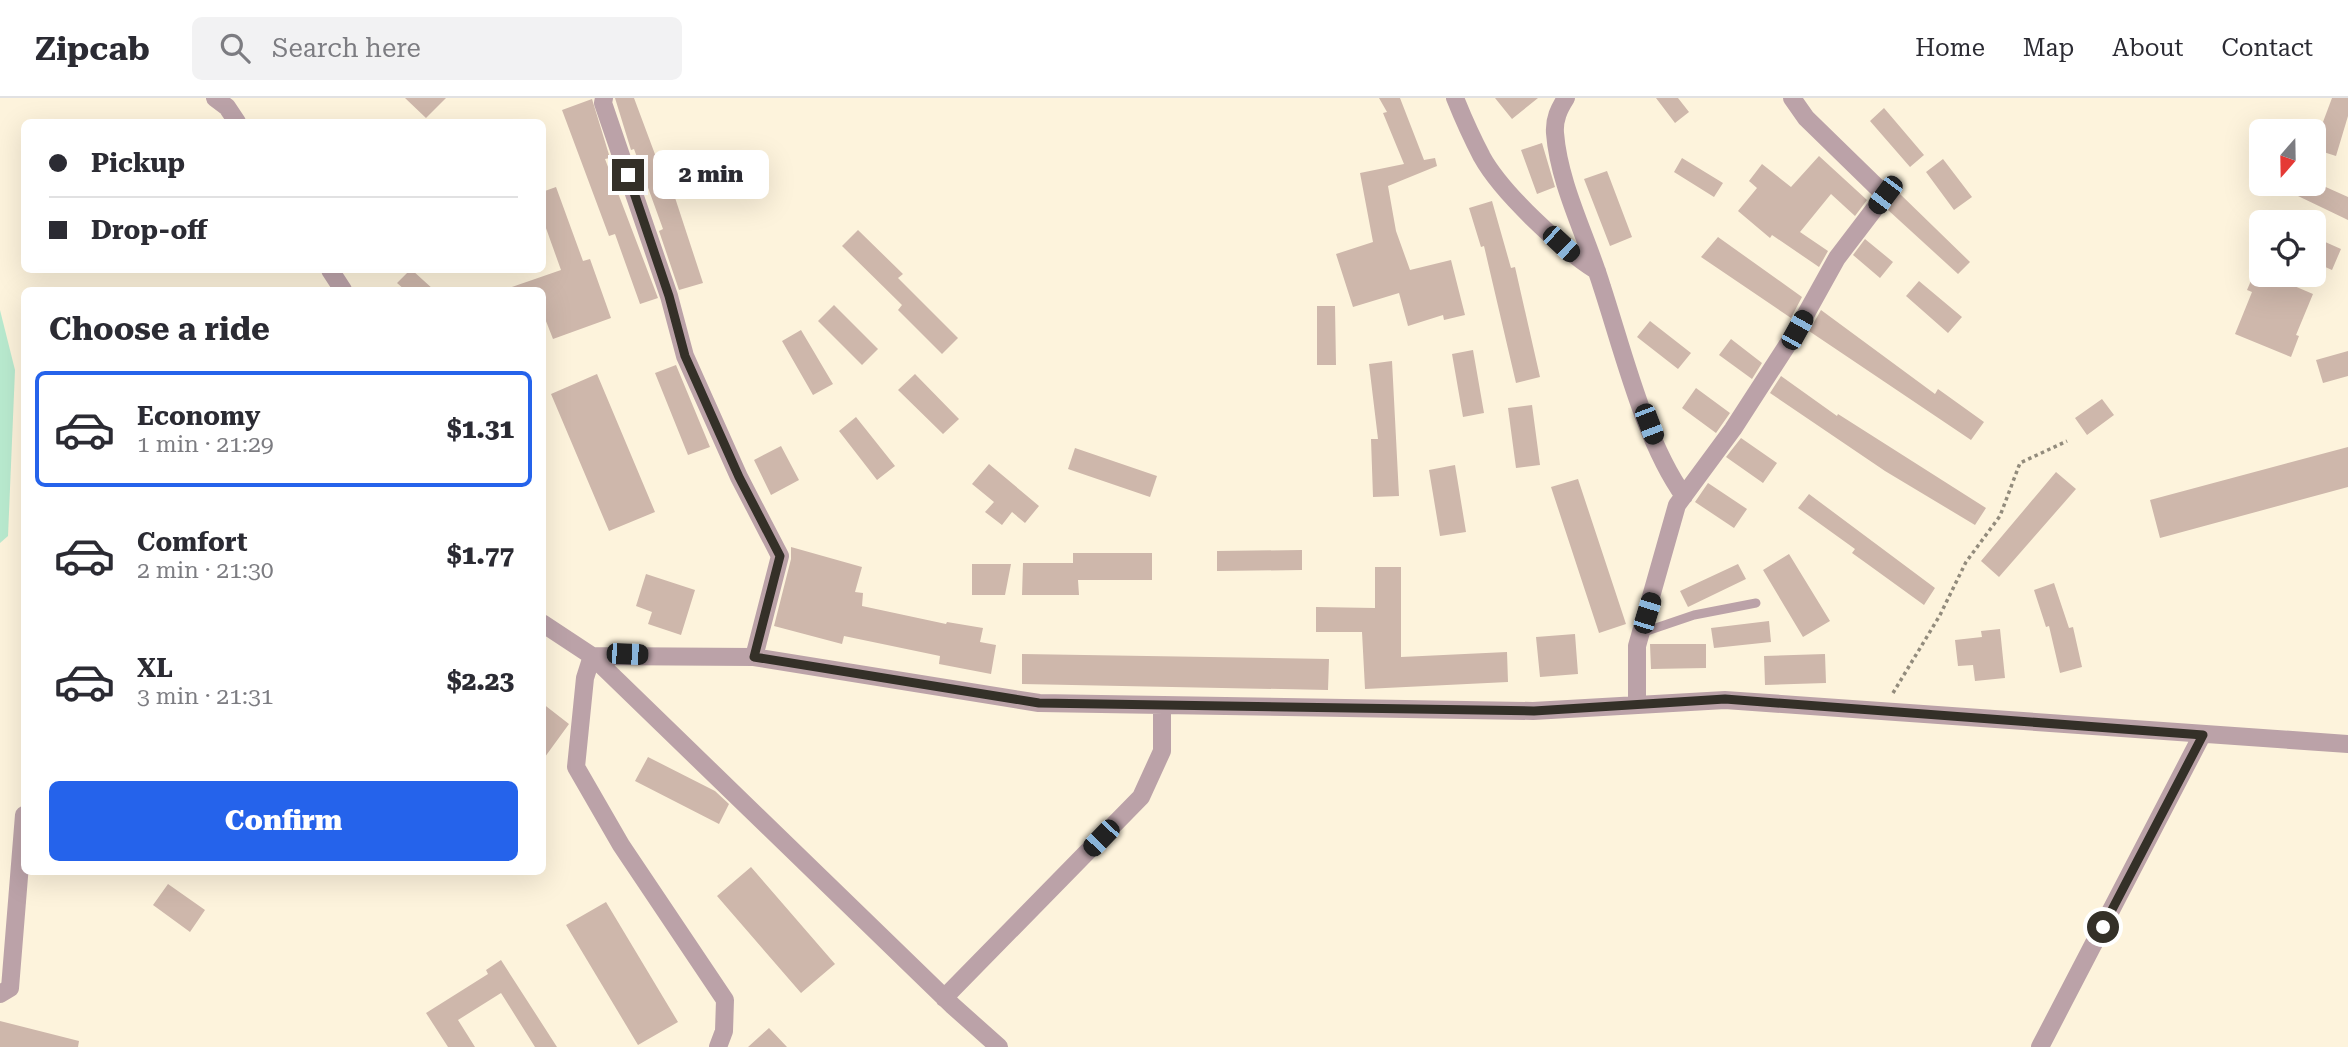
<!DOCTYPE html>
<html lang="en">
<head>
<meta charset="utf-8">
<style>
  body { margin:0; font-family:"Roboto Serif",serif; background:#f2f2f3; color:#2b2b33; height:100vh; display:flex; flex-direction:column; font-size:26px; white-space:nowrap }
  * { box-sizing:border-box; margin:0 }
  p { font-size:23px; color:#7c7c81 }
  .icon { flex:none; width:38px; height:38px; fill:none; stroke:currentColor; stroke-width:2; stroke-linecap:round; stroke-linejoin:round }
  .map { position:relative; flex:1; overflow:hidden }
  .side { position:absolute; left:21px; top:189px; width:525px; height:588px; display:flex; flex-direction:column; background:#fff; border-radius:10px; box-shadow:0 7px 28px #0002 }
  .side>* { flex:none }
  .guide { position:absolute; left:21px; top:21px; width:525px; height:154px; border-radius:10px; box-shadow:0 7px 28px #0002; display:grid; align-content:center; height:154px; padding:0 28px; background:#fff }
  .needle { width:46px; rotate:200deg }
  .buttons { position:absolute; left:2249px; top:21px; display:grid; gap:14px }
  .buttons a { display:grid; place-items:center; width:77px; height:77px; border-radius:10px; background:#fff; box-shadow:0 7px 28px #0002; font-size:35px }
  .end { position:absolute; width:32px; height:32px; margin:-16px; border:9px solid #343028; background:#fff; box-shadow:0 0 0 4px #fff }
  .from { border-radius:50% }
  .bubble { position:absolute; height:49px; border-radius:10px; background:#fff; box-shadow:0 7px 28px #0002; font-size:23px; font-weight:800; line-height:49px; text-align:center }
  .car { position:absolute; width:21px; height:42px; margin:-21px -10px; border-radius:9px; box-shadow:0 0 5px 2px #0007; background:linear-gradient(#222 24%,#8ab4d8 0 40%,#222 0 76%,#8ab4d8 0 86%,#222 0) }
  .guide b { display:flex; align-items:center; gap:24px; height:66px; font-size:26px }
  .guide b+b { border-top:2px solid #e1e1e2 }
  .guide i { width:18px; height:18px; background:#2b2b33 }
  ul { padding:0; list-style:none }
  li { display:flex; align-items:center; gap:21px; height:116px; margin:0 14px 10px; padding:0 14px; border:4px solid transparent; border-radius:10px }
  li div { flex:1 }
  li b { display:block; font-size:26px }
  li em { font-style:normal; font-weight:800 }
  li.selected { border-color:#2563eb }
  li>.icon { width:63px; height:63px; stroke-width:1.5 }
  h2 { padding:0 28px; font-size:32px; line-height:84px }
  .button { display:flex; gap:14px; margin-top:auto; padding:14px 28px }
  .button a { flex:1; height:80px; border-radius:10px; background:#2563eb; color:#fff; font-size:28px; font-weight:800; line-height:80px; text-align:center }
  header { display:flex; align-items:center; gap:42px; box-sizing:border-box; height:98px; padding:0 35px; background:#fff; border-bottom:2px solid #e1e1e2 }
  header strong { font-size:33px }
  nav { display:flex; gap:38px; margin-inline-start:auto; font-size:24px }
  .search { width:490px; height:63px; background:#f2f2f3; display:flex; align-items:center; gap:18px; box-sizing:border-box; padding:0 24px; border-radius:10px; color:#7c7c81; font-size:26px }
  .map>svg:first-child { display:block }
  .green { fill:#b9eacf }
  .building { fill:#ceb7ab }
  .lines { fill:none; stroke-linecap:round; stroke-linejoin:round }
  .path { stroke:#928b7c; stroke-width:3.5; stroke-dasharray:3.5 3.5; stroke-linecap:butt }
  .lane { stroke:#bba2a8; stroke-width:9 }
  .street { stroke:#bba2a8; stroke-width:18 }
  .route { stroke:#343028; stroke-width:9 }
</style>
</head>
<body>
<header>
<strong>Zipcab</strong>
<div class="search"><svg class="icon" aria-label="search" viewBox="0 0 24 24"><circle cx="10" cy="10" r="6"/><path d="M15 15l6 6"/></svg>Search here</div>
<nav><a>Home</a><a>Map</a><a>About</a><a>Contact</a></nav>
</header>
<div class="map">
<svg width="2348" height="949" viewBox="0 0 2348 949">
  <rect width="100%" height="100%" fill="#fdf3dc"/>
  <path class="green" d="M 0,212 L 15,272 L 8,438 L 0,445 Z"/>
  <path class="building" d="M 405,0 L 446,0 L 426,20 Z
    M 615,0 L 634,0 L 656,59 L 661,57 L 703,185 L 679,192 L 659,133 L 663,131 L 634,51 L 631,52 Z
    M 1379,0 L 1400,0 L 1424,62 L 1435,60 L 1437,68 L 1388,88 L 1396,133 L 1410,172 L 1451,162 L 1465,217 L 1444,222 L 1443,217 L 1408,228 L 1399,195 L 1353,209 L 1336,156 L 1373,144 L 1360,75 L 1404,66 L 1383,15 L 1387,14 Z
    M 1495,0 L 1538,0 L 1512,21 Z
    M 1656,0 L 1678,0 L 1689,14 L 1675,25 Z
    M 2332,0 L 2348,0 L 2348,18 L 2336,58 L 2314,51 L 2314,30 L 2320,32 Z
    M 592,1 L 610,60 L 605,61 L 658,200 L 640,206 L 615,136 L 609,138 L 562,12 Z
    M 1884,10 L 1924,57 L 1910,69 L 1870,23 Z
    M 1542,45 L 1555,89 L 1537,96 L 1521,52 Z
    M 1819,58 L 1867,102 L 1855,118 L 1831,96 L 1800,134 L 1828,153 L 1819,169 L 1772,137 L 1770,140 L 1738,113 L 1757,90 L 1749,83 L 1762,66 L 1791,89 Z
    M 1682,60 L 1723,85 L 1714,99 L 1674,74 Z
    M 1943,61 L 1972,99 L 1954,112 L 1926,74 Z
    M 1607,73 L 1632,139 L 1610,148 L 1584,81 Z
    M 2304,86 L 2319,86 L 2348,99 L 2348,122 L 2298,98 Z
    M 556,89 L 583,163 L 590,161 L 611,220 L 553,241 L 542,213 L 542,192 L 509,190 L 561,172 L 542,119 L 542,94 Z
    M 1899,95 L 1970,164 L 1958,176 L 1888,112 Z
    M 1492,103 L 1511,170 L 1515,169 L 1540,279 L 1516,285 L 1484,148 L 1481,149 L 1469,110 Z
    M 858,132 L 903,176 L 898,180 L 958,240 L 942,256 L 898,212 L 902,207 L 842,148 Z
    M 1718,139 L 1802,199 L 1791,220 L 1701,159 Z
    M 2314,139 L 2341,151 L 2332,172 L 2314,164 Z
    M 1865,141 L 1893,164 L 1880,180 L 1853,157 Z
    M 2256,171 L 2261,177 L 2268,177 L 2313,196 L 2296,237 L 2299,238 L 2291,259 L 2235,236 L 2252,194 L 2247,192 Z
    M 410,172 L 412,172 L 434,192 L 405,192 L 397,185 Z
    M 1919,183 L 1962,219 L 1948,235 L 1906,198 Z
    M 834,207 L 878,251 L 862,267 L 818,223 Z
    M 1317,208 L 1335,208 L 1336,267 L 1317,267 Z
    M 1821,212 L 1935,296 L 1938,291 L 1984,324 L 1971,342 L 1809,233 Z
    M 1650,223 L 1691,255 L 1678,271 L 1637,239 Z
    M 801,232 L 833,286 L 813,297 L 782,243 Z
    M 1731,241 L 1762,265 L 1752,281 L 1719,257 Z
    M 1473,252 L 1484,315 L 1463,319 L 1452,256 Z
    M 2348,253 L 2348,278 L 2323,285 L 2316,262 Z
    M 1392,263 L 1399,398 L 1373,399 L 1371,341 L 1378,341 L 1369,266 Z
    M 676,267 L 710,349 L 688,357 L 655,275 Z
    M 597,276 L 655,414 L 609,433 L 551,296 Z
    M 915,276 L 959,321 L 943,336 L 898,292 Z
    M 1781,278 L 1837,318 L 1838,316 L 1986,410 L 1975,427 L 1885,373 L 1770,295 Z
    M 1696,290 L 1730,315 L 1716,335 L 1682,310 Z
    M 2102,301 L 2114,317 L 2087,337 L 2075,320 Z
    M 1532,307 L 1540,367 L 1516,370 L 1508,310 Z
    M 856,319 L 895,368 L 877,382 L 839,333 Z
    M 1741,340 L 1777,365 L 1763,385 L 1726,359 Z
    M 781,348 L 799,382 L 771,397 L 754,362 Z
    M 2348,349 L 2348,389 L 2160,440 L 2150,402 Z
    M 1075,350 L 1157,378 L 1150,399 L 1068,371 Z
    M 989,366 L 1039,408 L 1025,425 L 1012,414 L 1002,427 L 985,414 L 994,404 L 972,386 Z
    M 1455,367 L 1466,434 L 1440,438 L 1429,372 Z
    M 2056,374 L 2076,391 L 1999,479 L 1981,463 Z
    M 1578,381 L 1626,526 L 1599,535 L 1551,389 Z
    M 1708,385 L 1747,411 L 1734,430 L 1695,404 Z
    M 1809,396 L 1935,490 L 1924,507 L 1866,465 L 1852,455 L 1855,451 L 1798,410 Z
    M 791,449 L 862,469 L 855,494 L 863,495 L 862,508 L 946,526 L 947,524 L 983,530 L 980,544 L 996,547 L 991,576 L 939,566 L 940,558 L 844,538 L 842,546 L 774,528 L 791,461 Z
    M 1302,452 L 1302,472 L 1217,473 L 1217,453 Z
    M 1073,455 L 1152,455 L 1152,482 L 1078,482 L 1079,497 L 1022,497 L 1023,465 L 1073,465 Z
    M 1789,456 L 1830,523 L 1803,539 L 1763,472 Z
    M 972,466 L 1011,466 L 1005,497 L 972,497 Z
    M 1738,466 L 1746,481 L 1688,509 L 1680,493 Z
    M 1375,469 L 1401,469 L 1401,559 L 1507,554 L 1508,584 L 1365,591 L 1362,534 L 1316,534 L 1316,509 L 1375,510 Z
    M 646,476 L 695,492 L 681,537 L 648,526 L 652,514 L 636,508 Z
    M 2054,485 L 2069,530 L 2073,529 L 2082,569 L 2060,575 L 2049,528 L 2046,529 L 2034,492 Z
    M 1769,523 L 1771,544 L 1714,550 L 1711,530 Z
    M 2000,531 L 2005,580 L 1975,583 L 1973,567 L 1958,568 L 1955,542 L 1982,539 L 1981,533 Z
    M 1575,536 L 1578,576 L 1540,579 L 1536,539 Z
    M 1650,546 L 1706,546 L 1706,570 L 1651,571 Z
    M 1022,556 L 1329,561 L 1328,592 L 1022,586 Z
    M 1825,556 L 1826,585 L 1765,587 L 1764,558 Z
    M 542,605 L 569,626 L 542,663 Z
    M 648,659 L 715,693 L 729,706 L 719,726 L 635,683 Z
    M 751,769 L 835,866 L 801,895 L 717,798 Z
    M 168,786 L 205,812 L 190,834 L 153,807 Z
    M 606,804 L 678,924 L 638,947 L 566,827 Z
    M 501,862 L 557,949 L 535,949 L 501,895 L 458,922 L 475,949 L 448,949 L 426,915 L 488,876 L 486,872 Z
    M 0,923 L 79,943 L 78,949 L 0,949 Z
    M 769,930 L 787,949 L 748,949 Z"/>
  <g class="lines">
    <path class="path" d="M 1893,595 L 1940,517 L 1966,464 L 2000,418 L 2020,365 L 2067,343"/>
    <path class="lane" d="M 1641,535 L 1694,517 L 1756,505"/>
    <path class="street" d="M 215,0 L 227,9 L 237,24
      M 604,0 L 603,5 L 669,198 L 685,258 L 739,379 L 780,458 L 754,559
      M 1455,0 C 1463,20 1472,40 1482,59 C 1502,95 1562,151 1597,173
      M 1566,0 C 1559,11 1554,21 1555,35 C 1559,87 1587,139 1602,189 C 1623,253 1645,344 1684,398
      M 330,172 L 343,192
      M 542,525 L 592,558 L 953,908 L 999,949
      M 592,558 L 754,559 L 1039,605 L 1533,613 L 1725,602 L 2348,646
      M 592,558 L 585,580 L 576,669 L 621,747 L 725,902 L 724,933 L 718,949
      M 1637,607 L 1637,548 L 1677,407 L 1733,331 L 1797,232 L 1837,160 L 1885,97 L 1806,20 L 1792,0
      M 0,896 L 10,890 L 24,717
      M 944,900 L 1141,699 L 1162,653 L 1162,607
      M 2040,949 L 2202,637"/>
  </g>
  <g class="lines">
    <path class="route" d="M 628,77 L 669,198 L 685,258 L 739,379 L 780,458 L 754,559 L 1039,605 L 1534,613 L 1725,601 L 2203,637 L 2103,829"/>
  </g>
</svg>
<div class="buttons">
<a><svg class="needle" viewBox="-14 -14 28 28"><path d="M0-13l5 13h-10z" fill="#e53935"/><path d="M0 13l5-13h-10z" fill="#7c7c81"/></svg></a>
<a><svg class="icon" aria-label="locate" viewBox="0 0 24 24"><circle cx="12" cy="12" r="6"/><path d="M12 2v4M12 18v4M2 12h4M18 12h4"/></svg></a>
</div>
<i class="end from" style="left:2103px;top:829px"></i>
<i class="end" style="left:628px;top:77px"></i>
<div class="bubble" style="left:653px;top:52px;width:116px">2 min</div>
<i class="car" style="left:1885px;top:97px;rotate:217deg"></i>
<i class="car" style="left:1561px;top:146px;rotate:133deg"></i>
<i class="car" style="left:1797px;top:232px;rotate:29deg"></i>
<i class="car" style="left:1649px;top:326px;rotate:159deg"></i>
<i class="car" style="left:1647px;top:515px;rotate:17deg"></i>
<i class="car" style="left:627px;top:556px;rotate:92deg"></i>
<i class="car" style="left:1101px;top:740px;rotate:224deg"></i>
<div class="guide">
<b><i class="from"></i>Pickup</b>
<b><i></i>Drop-off</b>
</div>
<section class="side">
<h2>Choose a ride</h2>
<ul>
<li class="selected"><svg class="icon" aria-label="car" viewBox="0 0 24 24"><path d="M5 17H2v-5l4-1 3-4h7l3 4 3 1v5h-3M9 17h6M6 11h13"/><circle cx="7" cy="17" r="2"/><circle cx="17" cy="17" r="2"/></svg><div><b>Economy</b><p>1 min · 21:29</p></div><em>$1.31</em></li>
<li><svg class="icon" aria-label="car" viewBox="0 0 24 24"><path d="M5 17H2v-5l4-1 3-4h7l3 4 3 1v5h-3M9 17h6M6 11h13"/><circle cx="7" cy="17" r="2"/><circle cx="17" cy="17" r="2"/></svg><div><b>Comfort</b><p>2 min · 21:30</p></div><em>$1.77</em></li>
<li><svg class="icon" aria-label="car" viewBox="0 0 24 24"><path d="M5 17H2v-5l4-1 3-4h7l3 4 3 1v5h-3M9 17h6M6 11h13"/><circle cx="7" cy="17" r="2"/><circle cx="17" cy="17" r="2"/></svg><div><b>XL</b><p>3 min · 21:31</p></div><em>$2.23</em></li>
</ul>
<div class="button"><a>Confirm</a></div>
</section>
</div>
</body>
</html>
